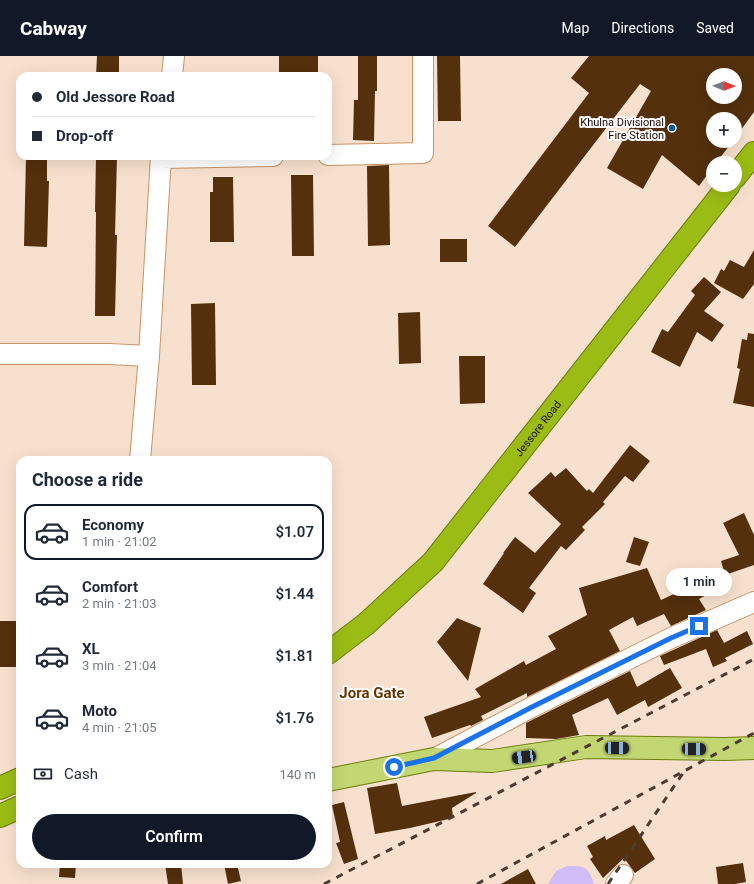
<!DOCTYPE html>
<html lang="en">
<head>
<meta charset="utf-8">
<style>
  body { margin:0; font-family:Roboto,sans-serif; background:#f2f2f3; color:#1f2937; height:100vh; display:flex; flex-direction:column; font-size:15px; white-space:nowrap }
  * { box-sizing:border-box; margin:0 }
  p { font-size:13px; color:#747a83 }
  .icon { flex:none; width:22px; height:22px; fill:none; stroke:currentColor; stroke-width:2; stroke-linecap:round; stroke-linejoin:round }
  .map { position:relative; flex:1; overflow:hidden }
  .drawer { position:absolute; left:16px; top:400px; width:316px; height:412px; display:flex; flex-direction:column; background:#fff; border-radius:12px; box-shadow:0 4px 16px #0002 }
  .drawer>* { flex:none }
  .top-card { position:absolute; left:16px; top:16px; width:316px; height:88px; border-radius:12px; box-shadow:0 4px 16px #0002; display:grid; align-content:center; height:88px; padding:0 16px; background:#fff }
  .needle { width:26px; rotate:91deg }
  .tools { position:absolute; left:706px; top:12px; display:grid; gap:8px }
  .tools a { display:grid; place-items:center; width:36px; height:36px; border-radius:50%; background:#fff; box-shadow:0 4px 16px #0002; font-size:20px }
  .end { position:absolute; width:18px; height:18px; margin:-9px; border:5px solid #1a73e8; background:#fff; box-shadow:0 0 0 2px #fff }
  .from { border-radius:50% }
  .bubble { position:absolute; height:28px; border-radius:14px; background:#fff; box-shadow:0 4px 16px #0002; font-size:13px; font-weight:600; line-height:28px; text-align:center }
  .car { position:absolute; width:12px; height:24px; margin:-12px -6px; border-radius:5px; box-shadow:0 0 3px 1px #0007; background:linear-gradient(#222 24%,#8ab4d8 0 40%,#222 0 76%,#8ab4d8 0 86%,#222 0) }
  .top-card b { display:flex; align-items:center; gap:14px; height:38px; font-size:15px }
  .top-card b+b { border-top:1px solid #e0e1e3 }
  .top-card i { width:10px; height:10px; background:#1f2937 }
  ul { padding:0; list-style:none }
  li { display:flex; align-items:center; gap:12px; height:56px; margin:0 8px 6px; padding:0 8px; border:2px solid transparent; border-radius:12px }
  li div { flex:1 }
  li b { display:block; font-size:15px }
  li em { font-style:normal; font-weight:600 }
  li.on { border-color:#111827 }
  li>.icon { width:36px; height:36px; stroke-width:1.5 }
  h2 { padding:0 16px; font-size:18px; line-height:48px }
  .pay { display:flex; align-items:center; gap:10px; height:44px; padding:0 16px; font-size:15px }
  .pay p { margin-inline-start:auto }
  .primary-button { display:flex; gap:8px; margin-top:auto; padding:8px 16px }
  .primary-button a { flex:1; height:46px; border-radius:24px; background:#111827; color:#fff; font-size:16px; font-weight:600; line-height:46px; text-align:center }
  header { display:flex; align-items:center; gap:24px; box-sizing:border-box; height:56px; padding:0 20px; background:#111827; color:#fff }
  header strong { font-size:19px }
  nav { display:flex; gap:22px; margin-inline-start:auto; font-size:14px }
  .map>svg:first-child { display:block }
  .water { fill:#d1bcf5 }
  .building { fill:#54300c; fill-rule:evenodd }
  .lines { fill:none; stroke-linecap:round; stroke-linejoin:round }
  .minor-casing { stroke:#c89466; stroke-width:22 }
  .major-casing { stroke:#6c7c0d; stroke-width:24 }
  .highway-casing { stroke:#6c7c0d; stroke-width:24 }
  .minor { stroke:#fff; stroke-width:20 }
  .major { stroke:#c2d772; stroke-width:22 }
  .highway { stroke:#9abc14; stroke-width:22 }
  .rail { stroke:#4d3a31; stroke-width:3; stroke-dasharray:7 7; stroke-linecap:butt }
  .route { stroke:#1a73e8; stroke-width:5 }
  .poi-dot { fill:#005b8c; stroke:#fff; stroke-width:1.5 }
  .labels { text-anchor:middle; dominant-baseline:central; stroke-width:4; stroke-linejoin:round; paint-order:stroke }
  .poi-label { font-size:11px; fill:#180600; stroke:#fff; text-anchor:end }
  .street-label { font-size:11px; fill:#180600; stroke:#fff }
  .district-label { font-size:15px; font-weight:bold; fill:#633600; stroke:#fff }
</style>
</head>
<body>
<header>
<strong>Cabway</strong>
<nav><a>Map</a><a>Directions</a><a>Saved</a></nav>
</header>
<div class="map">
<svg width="754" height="828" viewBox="0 0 754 828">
  <rect width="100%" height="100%" fill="#f7e1ce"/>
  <path class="water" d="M 567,810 C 585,810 588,810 594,828 L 548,828 L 556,815 Z"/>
  <path class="building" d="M 97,0 L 119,0 L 119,20 L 96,20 Z
    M 279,0 L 318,0 L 318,20 L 279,20 Z
    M 358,0 L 377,0 L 377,35 L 375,35 L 374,85 L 353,84 L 354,44 L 358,44 Z
    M 437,0 L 460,0 L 461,65 L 438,65 Z
    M 589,0 L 754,0 L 754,56 L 735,82 L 735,63 L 713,63 L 713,85 L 733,85 L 716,107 L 713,107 L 713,111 L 699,130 L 662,99 L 643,133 L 607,112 L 651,35 L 640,28 L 515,191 L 488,170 L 589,37 L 571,22 ZM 713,19 L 735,19 L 735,41 L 713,41 Z
    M 26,100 L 47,100 L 47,125 L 49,125 L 47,191 L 24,190 Z
    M 96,100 L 117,100 L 115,179 L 117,179 L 115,260 L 95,260 L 96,156 L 95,156 Z
    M 389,109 L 390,189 L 368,190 L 367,110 Z
    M 291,119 L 313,119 L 314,200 L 292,200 Z
    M 213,121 L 233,121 L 234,186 L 210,186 L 210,136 L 213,136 Z
    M 440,183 L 467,183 L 467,206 L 440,206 Z
    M 754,194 L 754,228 L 743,243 L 714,227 L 721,213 L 724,215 L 730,204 L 744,211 Z
    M 704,221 L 721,236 L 704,255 L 724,269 L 712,286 L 697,276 L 680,311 L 651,296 L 662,273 L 668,276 L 695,239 L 691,235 Z
    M 215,247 L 216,329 L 192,329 L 191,248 Z
    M 420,256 L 421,307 L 399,308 L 398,257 Z
    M 748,277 L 754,278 L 754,351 L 733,347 L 740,313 L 737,312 L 742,283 L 747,284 Z
    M 459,300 L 485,300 L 485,347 L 460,348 Z
    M 630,389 L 650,405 L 633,426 L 625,420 L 603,446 L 605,448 L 582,471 L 585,474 L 566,494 L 561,490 L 529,532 L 536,537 L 523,557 L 483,528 L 504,497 L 503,497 L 515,481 L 535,497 L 561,468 L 528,437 L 551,416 L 555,421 L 566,412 L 587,435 L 589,433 L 593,437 Z
    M 744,457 L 754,479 L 754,509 L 725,519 L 721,505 L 739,499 L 723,467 Z
    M 634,481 L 649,486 L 640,510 L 626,506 Z
    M 647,512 L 661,544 L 706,523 L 712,536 L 699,543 L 706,554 L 671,570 L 664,558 L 637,570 L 633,561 L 609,574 L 620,595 L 527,641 L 527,637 L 481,660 L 483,664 L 471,670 L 470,669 L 432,682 L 424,661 L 481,641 L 475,633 L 524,605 L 526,609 L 556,593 L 548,580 L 587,559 L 579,532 Z
    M 457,562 L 481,572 L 468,625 L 437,586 Z
    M 0,565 L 20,565 L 20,611 L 0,611 Z
    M 717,574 L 724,587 L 747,575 L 753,588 L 725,602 L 727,605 L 713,611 L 706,593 L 664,609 L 660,600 Z
    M 670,612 L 682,632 L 648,651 L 645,644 L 617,659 L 608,642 L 572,659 L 579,679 L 556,683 L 526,682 L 526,667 L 630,615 L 637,631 Z
    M 397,727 L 402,750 L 476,736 L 476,737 L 452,752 L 453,762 L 410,772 L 375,778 L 367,732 Z
    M 344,746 L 358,803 L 344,808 L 336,787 L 340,786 L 332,749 Z
    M 634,769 L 655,803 L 635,817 L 624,802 L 603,822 L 590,803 L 593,801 L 587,790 L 605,780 L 606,784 Z
    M 743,807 L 746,826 L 735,828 L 718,828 L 716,811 Z
    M 60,808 L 76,808 L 75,822 L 59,821 Z
    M 165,808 L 181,808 L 183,828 L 168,828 Z
    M 224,808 L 237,808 L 241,825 L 228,828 Z
    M 528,813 L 536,828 L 501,828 Z"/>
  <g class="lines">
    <g class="minor-casing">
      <path id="minor" d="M 172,20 L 174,0
        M 328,99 L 423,97 L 423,0
        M 161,102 L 273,100
        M 0,298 L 109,298 L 149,300
        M 140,404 L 149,300 L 161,100
        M 434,703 L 530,652 L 671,582 L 754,546
        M 616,828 L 623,819"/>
    </g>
    <g class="major-casing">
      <path id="major" d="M 328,724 L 434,703 L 492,705 L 586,691 L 725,693 L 754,692"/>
    </g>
    <g class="highway-casing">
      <g id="highway">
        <path d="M 735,121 L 754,97"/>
        <path id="s1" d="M 328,597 L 366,568 L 433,506 L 729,129"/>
        <path d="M 0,732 L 20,723"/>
        <path d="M 0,760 L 20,751"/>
      </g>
    </g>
    <use href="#minor" class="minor"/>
    <use href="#major" class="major"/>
    <use href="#highway" class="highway"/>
    <path class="rail" d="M 324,828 L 754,603
      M 477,828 L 754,677
      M 608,828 L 683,717"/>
  </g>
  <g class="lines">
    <path class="route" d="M 394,711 L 434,702 L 530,652 L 671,582 L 699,570"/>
  </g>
  <circle class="poi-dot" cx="672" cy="72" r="4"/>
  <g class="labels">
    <g class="poi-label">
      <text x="664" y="66">Khulna Divisional<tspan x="664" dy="13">Fire Station</tspan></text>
    </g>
    <g class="street-label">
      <text stroke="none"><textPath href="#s1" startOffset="309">Jessore Road</textPath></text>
    </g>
    <g class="district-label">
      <text x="372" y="637">Jora Gate</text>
    </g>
  </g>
</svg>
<div class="tools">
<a><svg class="needle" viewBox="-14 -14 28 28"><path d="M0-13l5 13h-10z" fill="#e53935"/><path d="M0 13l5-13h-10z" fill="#747a83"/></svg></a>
<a>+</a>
<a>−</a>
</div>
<i class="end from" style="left:394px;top:711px"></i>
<i class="end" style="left:699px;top:570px"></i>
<div class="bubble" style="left:666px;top:512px;width:66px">1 min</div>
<i class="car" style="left:617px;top:692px;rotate:91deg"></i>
<i class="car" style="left:694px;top:693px;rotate:91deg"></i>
<i class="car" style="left:524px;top:701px;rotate:262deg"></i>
<div class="top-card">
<b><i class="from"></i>Old Jessore Road</b>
<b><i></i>Drop-off</b>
</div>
<section class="drawer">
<h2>Choose a ride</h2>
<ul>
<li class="on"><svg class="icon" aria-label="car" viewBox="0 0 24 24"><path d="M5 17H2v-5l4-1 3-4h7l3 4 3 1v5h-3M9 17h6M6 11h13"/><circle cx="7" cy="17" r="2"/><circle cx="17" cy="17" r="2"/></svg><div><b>Economy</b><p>1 min · 21:02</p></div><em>$1.07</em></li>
<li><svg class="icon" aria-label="car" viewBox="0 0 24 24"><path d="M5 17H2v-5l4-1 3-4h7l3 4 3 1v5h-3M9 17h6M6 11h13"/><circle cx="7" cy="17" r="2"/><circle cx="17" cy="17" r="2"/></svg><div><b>Comfort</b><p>2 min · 21:03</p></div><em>$1.44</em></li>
<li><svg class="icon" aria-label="car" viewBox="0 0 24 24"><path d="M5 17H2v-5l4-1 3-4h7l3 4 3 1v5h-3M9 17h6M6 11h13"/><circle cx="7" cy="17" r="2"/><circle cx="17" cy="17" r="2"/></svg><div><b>XL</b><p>3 min · 21:04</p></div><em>$1.81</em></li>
<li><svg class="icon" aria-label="car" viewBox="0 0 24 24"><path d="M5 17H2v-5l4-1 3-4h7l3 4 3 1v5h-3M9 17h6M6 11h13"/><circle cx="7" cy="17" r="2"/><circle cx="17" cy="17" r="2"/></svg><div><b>Moto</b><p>4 min · 21:05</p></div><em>$1.76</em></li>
</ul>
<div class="pay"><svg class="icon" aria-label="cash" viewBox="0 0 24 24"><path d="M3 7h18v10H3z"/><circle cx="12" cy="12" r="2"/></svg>Cash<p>140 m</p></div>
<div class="primary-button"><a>Confirm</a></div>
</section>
</div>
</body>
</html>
